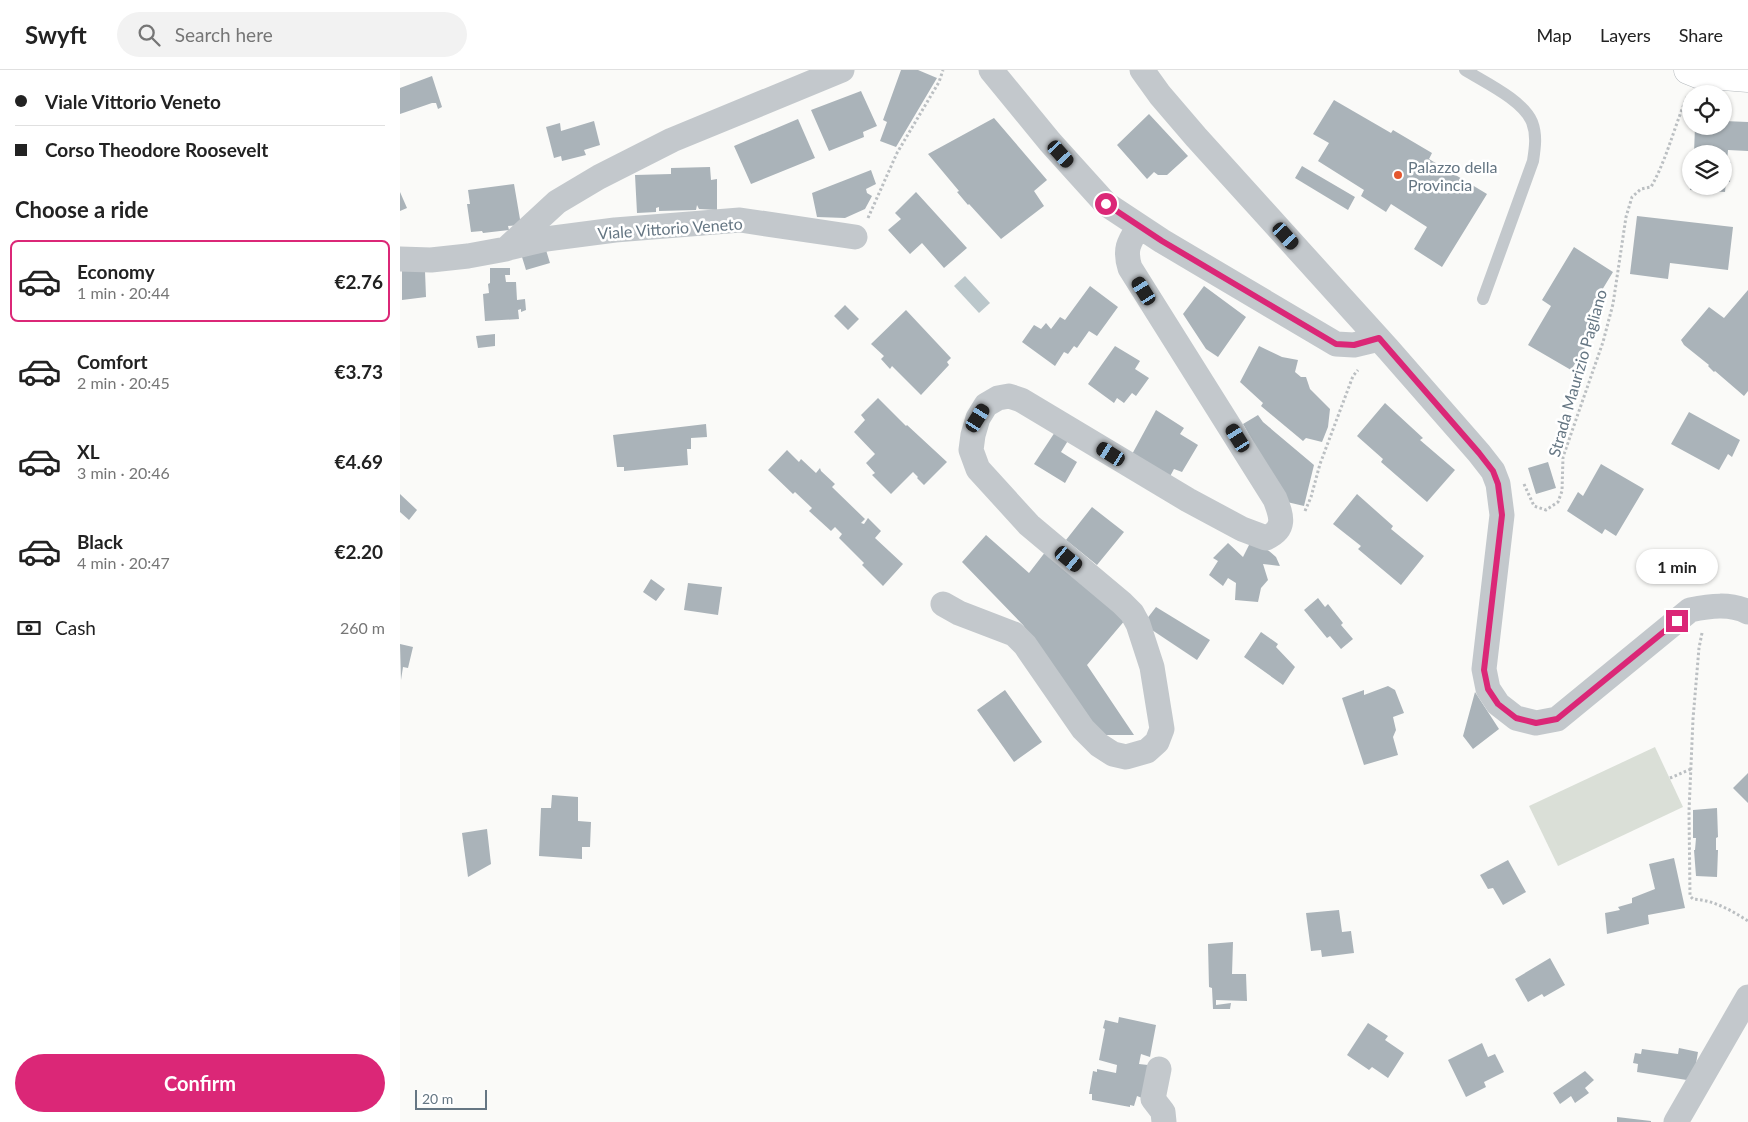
<!DOCTYPE html>
<html lang="en">
<head>
<meta charset="utf-8">
<style>
  body { margin:0; font-family:Lato,sans-serif; background:#f2f2f2; color:#222; height:100vh; display:flex; flex-direction:column; font-size:19px; white-space:nowrap }
  * { box-sizing:border-box; margin:0 }
  p { font-size:16px; color:#767676 }
  .icon { flex:none; width:28px; height:28px; fill:none; stroke:currentColor; stroke-width:2; stroke-linecap:round; stroke-linejoin:round }
  .map { position:relative; flex:1; overflow:hidden }
  .drawer { display:flex; flex-direction:column; background:#fff; width:400px }
  .drawer>* { flex:none }
  .hud { display:grid; align-content:center; height:110px; padding:0 15px; background:#fff }
  .tools { position:absolute; left:1282px; top:15px; display:grid; gap:10px }
  .tools a { display:grid; place-items:center; width:50px; height:50px; border-radius:50%; background:#fff; box-shadow:0 1px 4px #0004; font-size:25px }
  .scale { position:absolute; left:15px; bottom:12px; width:72px; box-sizing:border-box; padding-left:5px; border:2px solid #657683; border-top:0; font-size:14px; line-height:18px; white-space:nowrap; color:#657683; -webkit-text-stroke:4px #fff; paint-order:stroke }
  .end { position:absolute; width:22px; height:22px; margin:-11px; border:6px solid #db2777; background:#fff; box-shadow:0 0 0 2px #fff }
  .from { border-radius:50% }
  .bubble { position:absolute; height:35px; border-radius:18px; background:#fff; box-shadow:0 1px 4px #0004; font-size:16px; font-weight:700; line-height:35px; text-align:center }
  .car { position:absolute; width:15px; height:30px; margin:-15px -8px; border-radius:6px; box-shadow:0 0 4px 1px #0007; background:linear-gradient(#222 24%,#8ab4d8 0 40%,#222 0 76%,#8ab4d8 0 86%,#222 0) }
  .hud b { display:flex; align-items:center; gap:18px; height:48px; font-size:19px }
  .hud b+b { border-top:1px solid #e0e0e0 }
  .hud i { width:12px; height:12px; background:#222 }
  ul { padding:0; list-style:none }
  li { display:flex; align-items:center; gap:15px; height:82px; margin:0 10px 8px; padding:0 5px; border:2px solid transparent; border-radius:8px }
  li div { flex:1 }
  li b { display:block; font-size:19px }
  li em { font-style:normal; font-weight:700 }
  li.on { border-color:#db2777 }
  li>.icon { width:45px; height:45px; stroke-width:1.5 }
  h2 { padding:0 15px; font-size:22px; line-height:60px }
  .pay { display:flex; align-items:center; gap:12px; height:55px; padding:0 15px; font-size:19px }
  .pay p { margin-inline-start:auto }
  .action { display:flex; gap:10px; margin-top:auto; padding:10px 15px }
  .action a { flex:1; height:58px; border-radius:30px; background:#db2777; color:#fff; font-size:20px; font-weight:700; line-height:58px; text-align:center }
  header { display:flex; align-items:center; gap:30px; box-sizing:border-box; height:70px; padding:0 25px; background:#fff; border-bottom:1px solid #e0e0e0 }
  header strong { font-size:24px }
  nav { display:flex; gap:28px; margin-inline-start:auto; font-size:18px }
  .search { width:350px; height:45px; background:#f2f2f2; display:flex; align-items:center; gap:12px; box-sizing:border-box; padding:0 18px; border-radius:28px; color:#767676; font-size:19px }
  main { display:flex; flex:1; min-height:0 }
  .map>svg:first-child { display:block }
  .green { fill:#dadfd7 }
  .water { fill:#bbc7cb }
  .building { fill:#aab3b9 }
  .lines { fill:none; stroke-linecap:round; stroke-linejoin:round }
  .primary-casing { stroke:#b5babe; stroke-width:29 }
  .path { stroke:#bbbfc2; stroke-width:3; stroke-dasharray:2.5 2.5; stroke-linecap:butt }
  .lane { stroke:#c3c8cc; stroke-width:12 }
  .street { stroke:#c3c8cc; stroke-width:25 }
  .primary { stroke:#fff; stroke-width:28 }
  .route { stroke:#db2777; stroke-width:6 }
  .poi-dot { fill:#e4572e; stroke:#fff; stroke-width:2 }
  .labels { text-anchor:middle; dominant-baseline:central; stroke-width:5; stroke-linejoin:round; paint-order:stroke }
  .poi-label { font-size:16px; fill:#657683; stroke:#fff; text-anchor:start }
  .street-label { font-size:16px; fill:#657683; stroke:#fff }
</style>
</head>
<body>
<header>
<strong>Swyft</strong>
<div class="search"><svg class="icon" aria-label="search" viewBox="0 0 24 24"><circle cx="10" cy="10" r="6"/><path d="M15 15l6 6"/></svg>Search here</div>
<nav><a>Map</a><a>Layers</a><a>Share</a></nav>
</header>
<main>
<section class="drawer">
<div class="hud">
<b><i class="from"></i>Viale Vittorio Veneto</b>
<b><i></i>Corso Theodore Roosevelt</b>
</div>
<h2>Choose a ride</h2>
<ul>
<li class="on"><svg class="icon" aria-label="car" viewBox="0 0 24 24"><path d="M5 17H2v-5l4-1 3-4h7l3 4 3 1v5h-3M9 17h6M6 11h13"/><circle cx="7" cy="17" r="2"/><circle cx="17" cy="17" r="2"/></svg><div><b>Economy</b><p>1 min · 20:44</p></div><em>€2.76</em></li>
<li><svg class="icon" aria-label="car" viewBox="0 0 24 24"><path d="M5 17H2v-5l4-1 3-4h7l3 4 3 1v5h-3M9 17h6M6 11h13"/><circle cx="7" cy="17" r="2"/><circle cx="17" cy="17" r="2"/></svg><div><b>Comfort</b><p>2 min · 20:45</p></div><em>€3.73</em></li>
<li><svg class="icon" aria-label="car" viewBox="0 0 24 24"><path d="M5 17H2v-5l4-1 3-4h7l3 4 3 1v5h-3M9 17h6M6 11h13"/><circle cx="7" cy="17" r="2"/><circle cx="17" cy="17" r="2"/></svg><div><b>XL</b><p>3 min · 20:46</p></div><em>€4.69</em></li>
<li><svg class="icon" aria-label="car" viewBox="0 0 24 24"><path d="M5 17H2v-5l4-1 3-4h7l3 4 3 1v5h-3M9 17h6M6 11h13"/><circle cx="7" cy="17" r="2"/><circle cx="17" cy="17" r="2"/></svg><div><b>Black</b><p>4 min · 20:47</p></div><em>€2.20</em></li>
</ul>
<div class="pay"><svg class="icon" aria-label="cash" viewBox="0 0 24 24"><path d="M3 7h18v10H3z"/><circle cx="12" cy="12" r="2"/></svg>Cash<p>260 m</p></div>
<div class="action"><a>Confirm</a></div>
</section>
<div class="map">
<svg width="1348" height="1052" viewBox="0 0 1348 1052">
  <rect width="100%" height="100%" fill="#fafaf8"/>
  <path class="green" d="M 1255,677 L 1283,737 L 1158,796 L 1129,736 Z"/>
  <path class="water" d="M 565,206 L 590,233 L 579,243 L 554,216 Z"/>
  <path class="building" d="M 501,0 L 518,0 L 537,8 L 496,77 L 480,71 L 487,52 L 483,50 Z
    M 32,6 L 42,37 L 38,39 L 36,33 L 32,33 L 0,44 L 0,18 Z
    M 461,21 L 477,56 L 463,62 L 464,67 L 429,81 L 411,40 Z
    M 934,30 L 991,63 L 993,60 L 1032,83 L 1029,89 L 1087,124 L 1042,197 L 1014,179 L 1027,157 L 991,134 L 986,142 L 961,126 L 964,120 L 918,91 L 929,73 L 913,64 Z
    M 749,44 L 788,86 L 767,105 L 758,105 L 754,102 L 747,109 L 717,75 Z
    M 594,48 L 647,110 L 634,121 L 644,136 L 601,169 L 569,134 L 568,135 L 557,122 L 559,121 L 528,84 Z
    M 398,49 L 415,88 L 351,114 L 334,76 Z
    M 194,51 L 200,75 L 184,80 L 186,85 L 162,91 L 161,86 L 154,88 L 146,57 L 160,53 L 161,61 Z
    M 1324,51 L 1348,52 L 1348,81 L 1328,80 L 1327,91 L 1331,92 L 1330,112 L 1326,112 L 1325,122 L 1290,120 L 1290,116 L 1324,116 L 1324,84 L 1294,84 L 1295,56 L 1324,56 Z
    M 902,96 L 955,127 L 948,140 L 895,108 Z
    M 310,97 L 311,110 L 317,109 L 317,140 L 299,139 L 297,135 L 296,140 L 259,141 L 259,137 L 256,138 L 256,142 L 237,143 L 235,105 L 271,104 L 271,98 Z
    M 471,100 L 476,114 L 466,119 L 467,123 L 472,126 L 465,139 L 445,148 L 417,147 L 412,123 Z
    M 114,114 L 121,155 L 108,156 L 109,160 L 83,163 L 82,161 L 71,162 L 67,134 L 70,134 L 68,120 Z
    M 0,122 L 7,138 L 0,141 Z
    M 516,122 L 567,178 L 544,198 L 522,173 L 510,184 L 488,160 L 501,149 L 495,143 Z
    M 1237,146 L 1333,157 L 1328,200 L 1270,193 L 1268,209 L 1230,204 Z
    M 1174,177 L 1213,202 L 1185,248 L 1199,255 L 1171,300 L 1128,275 L 1151,236 L 1142,230 Z
    M 146,180 L 150,193 L 126,200 L 122,187 Z
    M 90,198 L 110,198 L 110,205 L 105,205 L 106,212 L 116,212 L 117,230 L 125,229 L 126,240 L 121,242 L 121,239 L 118,240 L 119,249 L 85,251 L 83,224 L 89,223 L 88,214 L 90,213 Z
    M 2,201 L 25,201 L 26,227 L 2,230 Z
    M 690,216 L 718,237 L 697,266 L 689,261 L 677,278 L 674,276 L 668,284 L 664,282 L 655,296 L 622,272 L 634,255 L 641,259 L 646,253 L 651,259 L 660,247 L 665,250 Z
    M 804,216 L 846,247 L 818,287 L 806,279 L 783,244 Z
    M 1348,220 L 1348,321 L 1344,326 L 1315,301 L 1314,302 L 1308,296 L 1309,295 L 1284,275 L 1281,270 L 1309,237 L 1324,248 Z
    M 445,235 L 459,249 L 448,260 L 434,246 Z
    M 506,240 L 551,288 L 547,292 L 549,295 L 521,325 L 492,296 L 490,299 L 481,289 L 484,286 L 471,274 Z
    M 95,264 L 95,276 L 78,278 L 76,266 Z
    M 715,276 L 740,291 L 735,299 L 749,308 L 736,326 L 732,323 L 724,333 L 717,328 L 714,333 L 688,314 Z
    M 859,276 L 882,287 L 898,290 L 895,302 L 901,307 L 906,307 L 910,319 L 930,339 L 928,357 L 922,372 L 906,368 L 903,371 L 861,336 L 863,333 L 840,312 Z
    M 478,328 L 506,356 L 507,355 L 547,392 L 524,415 L 517,408 L 518,407 L 513,402 L 491,424 L 472,405 L 475,403 L 466,393 L 475,384 L 454,362 L 465,350 L 461,345 Z
    M 985,333 L 1023,368 L 1020,370 L 1055,400 L 1027,432 L 981,392 L 983,389 L 957,366 Z
    M 756,340 L 784,358 L 780,364 L 798,375 L 782,402 L 774,399 L 767,412 L 730,388 Z
    M 1289,342 L 1340,370 L 1332,387 L 1328,384 L 1319,400 L 1271,374 Z
    M 858,345 L 863,352 L 914,395 L 904,436 L 887,432 L 843,354 Z
    M 306,354 L 307,367 L 291,368 L 291,379 L 287,379 L 288,395 L 224,401 L 224,397 L 217,397 L 213,365 Z
    M 655,362 L 669,369 L 661,382 L 677,392 L 665,413 L 634,394 Z
    M 387,380 L 399,392 L 401,389 L 416,403 L 420,398 L 421,401 L 435,414 L 432,417 L 465,449 L 461,453 L 464,454 L 468,448 L 481,461 L 475,468 L 503,494 L 483,516 L 462,495 L 464,493 L 439,468 L 442,464 L 435,457 L 431,461 L 409,441 L 412,438 L 395,422 L 393,424 L 368,400 Z
    M 1148,392 L 1156,418 L 1136,424 L 1128,398 Z
    M 1201,394 L 1244,419 L 1216,466 L 1205,459 L 1202,464 L 1167,441 L 1178,422 L 1183,426 Z
    M 0,424 L 17,440 L 9,450 L 0,442 Z
    M 957,424 L 993,456 L 991,459 L 1024,486 L 1001,515 L 958,479 L 961,476 L 933,454 Z
    M 692,437 L 724,462 L 697,495 L 666,470 Z
    M 586,465 L 629,503 L 646,481 L 726,549 L 687,595 L 734,665 L 699,665 L 623,555 L 562,492 Z
    M 851,471 L 869,481 L 876,487 L 880,496 L 863,494 L 868,510 L 861,518 L 858,532 L 835,530 L 836,513 L 828,508 L 823,516 L 809,505 L 818,491 L 813,488 L 828,473 L 843,487 Z
    M 251,509 L 265,519 L 256,531 L 243,522 Z
    M 288,513 L 322,517 L 318,545 L 284,540 Z
    M 918,528 L 925,537 L 928,534 L 943,553 L 941,555 L 953,569 L 941,579 L 930,566 L 927,568 L 904,540 Z
    M 756,537 L 810,570 L 797,590 L 749,558 L 746,550 Z
    M 861,562 L 878,574 L 876,577 L 895,597 L 883,615 L 844,587 Z
    M 0,574 L 13,577 L 8,598 L 3,597 L 1,610 Z
    M 988,616 L 995,620 L 1004,643 L 993,647 L 996,660 L 993,667 L 998,685 L 964,695 L 942,628 L 964,620 L 964,625 Z
    M 605,620 L 642,672 L 614,692 L 577,640 Z
    M 1075,622 L 1099,659 L 1073,679 L 1063,666 Z
    M 1348,703 L 1348,733 L 1333,718 Z
    M 152,725 L 178,727 L 178,751 L 191,752 L 190,777 L 182,777 L 182,789 L 139,786 L 141,738 L 151,738 Z
    M 1317,738 L 1318,767 L 1316,768 L 1316,780 L 1318,780 L 1317,807 L 1296,806 L 1294,780 L 1295,780 L 1296,768 L 1293,768 L 1293,740 Z
    M 87,759 L 91,794 L 68,807 L 62,763 Z
    M 1274,788 L 1285,838 L 1248,845 L 1249,854 L 1207,864 L 1205,843 L 1220,840 L 1218,837 L 1232,833 L 1232,828 L 1255,819 L 1249,794 Z
    M 1108,790 L 1126,822 L 1103,835 L 1093,818 L 1088,819 L 1080,805 Z
    M 939,840 L 942,862 L 951,861 L 954,883 L 922,887 L 921,880 L 911,881 L 906,843 Z
    M 833,872 L 832,904 L 846,904 L 847,931 L 816,930 L 816,935 L 831,933 L 830,939 L 813,939 L 812,918 L 809,917 L 808,874 Z
    M 1150,888 L 1165,915 L 1144,927 L 1142,924 L 1128,932 L 1115,909 Z
    M 719,947 L 756,955 L 750,987 L 741,984 L 739,994 L 748,995 L 742,1028 L 737,1026 L 734,1036 L 730,1035 L 730,1037 L 692,1030 L 692,1024 L 689,1024 L 693,1001 L 697,1002 L 697,999 L 716,1003 L 717,995 L 699,990 L 705,959 L 703,958 L 705,950 L 718,953 Z
    M 968,953 L 988,966 L 985,970 L 1004,983 L 988,1008 L 972,997 L 969,1000 L 947,985 Z
    M 1082,973 L 1088,987 L 1095,984 L 1104,1002 L 1084,1012 L 1086,1017 L 1066,1027 L 1048,990 Z
    M 1279,978 L 1298,982 L 1293,1011 L 1237,1002 L 1238,994 L 1233,993 L 1235,983 L 1241,984 L 1242,979 L 1278,984 Z
    M 1185,1001 L 1194,1010 L 1185,1018 L 1189,1023 L 1175,1033 L 1171,1026 L 1160,1034 L 1153,1023 Z
    M 1217,1047 L 1251,1051 L 1251,1052 L 1217,1052 Z"/>
  <g class="lines">
    <g class="primary-casing">
      <path id="primary" d="M 1288,0 L 1298,4 L 1348,8"/>
    </g>
    <path class="path" d="M 468,148 L 497,83 L 539,12 L 543,0
      M 1124,414 L 1134,436 L 1146,440 L 1158,432 L 1162,421 L 1163,387 L 1203,272 L 1213,234 L 1226,147 L 1232,127 L 1241,119 L 1251,117 C 1267,89 1274,57 1287,27
      M 905,441 L 911,427 L 920,394 L 953,306 L 958,300
      M 1302,563 L 1299,578 L 1293,649 L 1289,741 L 1290,826 L 1293,829 C 1313,830 1331,840 1348,851
      M 1270,708 L 1291,699"/>
    <path class="lane" d="M 1065,0 C 1084,12 1123,30 1132,52 C 1137,65 1135,78 1133,91 L 1083,229"/>
    <path class="street" d="M 591,0 L 650,72 L 706,134 L 762,171 L 936,274 L 954,275 L 979,269
      M 742,0 L 760,25 L 796,67 L 988,279 L 1079,383 L 1093,401 L 1098,414 L 1102,445 L 1084,599 L 1088,619 L 1098,634 L 1116,648 L 1136,653 L 1157,649 L 1290,540 C 1310,536 1330,533 1348,542
      M 108,178 L 146,169 L 215,160 L 340,150 L 455,167
      M 0,189 L 31,190 L 68,186 L 106,179 L 157,132 L 199,107 L 272,70 L 442,0
      M 543,534 L 559,543 L 614,564 L 625,575 L 683,659 L 699,675 L 713,684 L 726,687 L 747,681 L 757,672 L 762,659 L 752,597 L 738,554 L 732,543 L 722,533 L 629,455 L 578,399 L 571,380 L 573,365 L 578,348 L 586,335 L 598,328 L 609,326 L 621,330 L 788,430 L 842,459 L 866,468 C 886,459 882,447 875,429 L 730,198 C 724,179 729,172 739,156
      M 759,999 L 753,1029 L 763,1042 L 764,1052
      M 1276,1052 L 1348,927"/>
    <use href="#primary" class="primary"/>
  </g>
  <g class="lines">
    <path class="route" d="M 706,134 L 762,171 L 936,274 L 954,275 L 979,268 L 1079,383 L 1093,401 L 1098,414 L 1102,445 L 1084,600 L 1088,619 L 1098,634 L 1116,648 L 1136,653 L 1157,649 L 1277,551"/>
  </g>
  <circle class="poi-dot" cx="998" cy="105" r="5"/>
  <g class="labels">
    <g class="poi-label">
      <text x="1008" y="96">Palazzo della<tspan x="1008" dy="18">Provincia</tspan></text>
    </g>
    <g class="street-label">
      <text transform="translate(270 158) rotate(-4)">Viale Vittorio Veneto</text>
      <text transform="translate(1177 303) rotate(-74)">Strada Maurizio Pagliano</text>
    </g>
  </g>
</svg>
<div class="tools">
<a><svg class="icon" aria-label="locate" viewBox="0 0 24 24"><circle cx="12" cy="12" r="6"/><path d="M12 2v4M12 18v4M2 12h4M18 12h4"/></svg></a>
<a><svg class="icon" aria-label="layers" viewBox="0 0 24 24"><path d="M12 4l9 5-9 5-9-5zM3 14l9 5 9-5"/></svg></a>
</div>
<div class="scale">20 m</div>
<i class="end from" style="left:706px;top:134px"></i>
<i class="end" style="left:1277px;top:551px"></i>
<div class="bubble" style="left:1236px;top:479px;width:82px">1 min</div>
<i class="car" style="left:661px;top:84px;rotate:138deg"></i>
<i class="car" style="left:886px;top:166px;rotate:138deg"></i>
<i class="car" style="left:744px;top:221px;rotate:328deg"></i>
<i class="car" style="left:578px;top:348px;rotate:32deg"></i>
<i class="car" style="left:838px;top:368px;rotate:328deg"></i>
<i class="car" style="left:711px;top:384px;rotate:302deg"></i>
<i class="car" style="left:669px;top:489px;rotate:130deg"></i>
</div>
</main>
</body>
</html>
